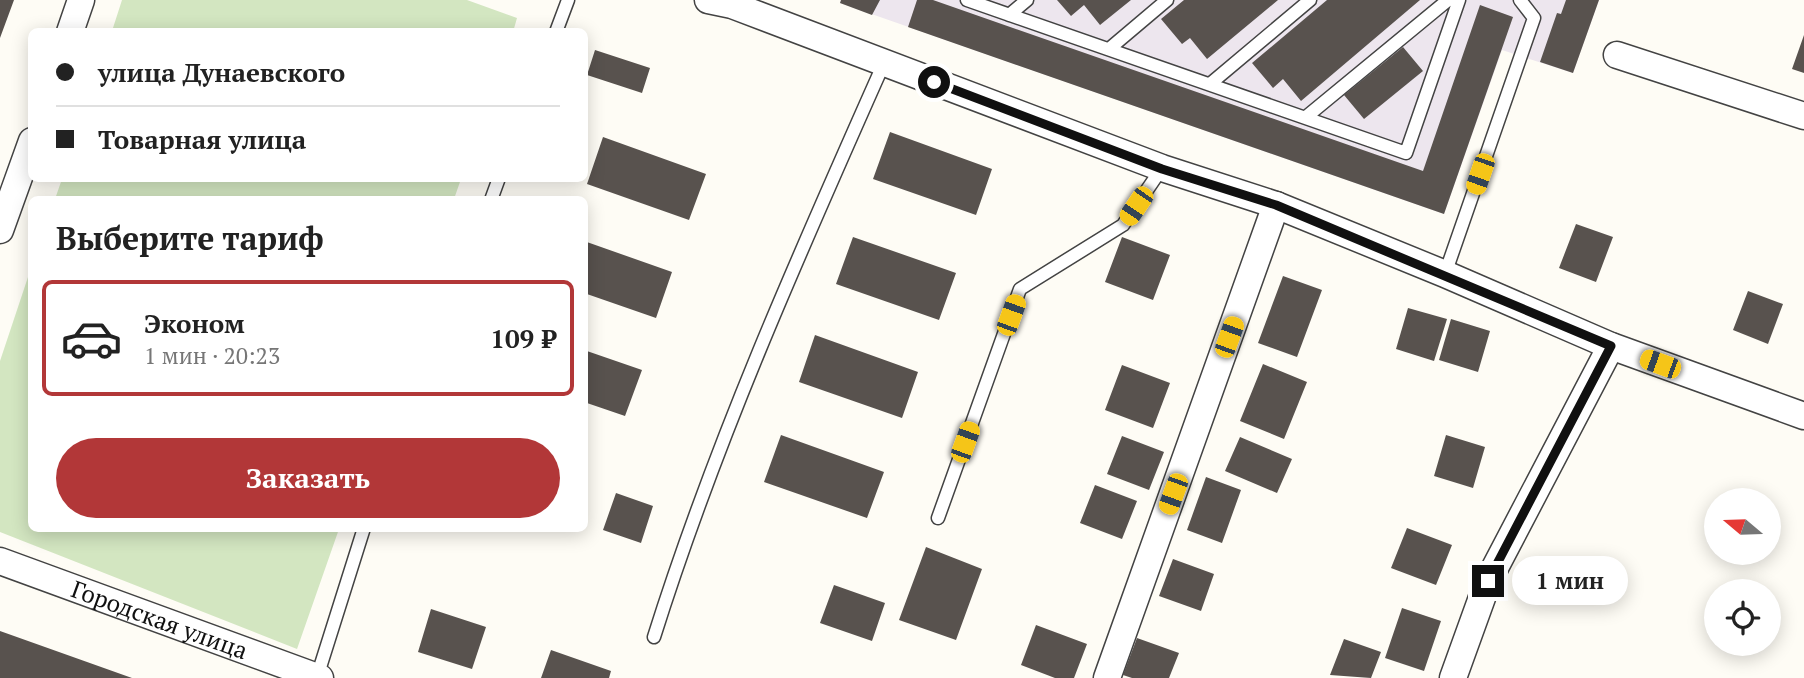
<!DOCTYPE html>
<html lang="ru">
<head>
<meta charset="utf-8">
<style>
  body { margin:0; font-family:"PT Serif",serif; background:#f2f2f2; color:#222; height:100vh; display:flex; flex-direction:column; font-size:26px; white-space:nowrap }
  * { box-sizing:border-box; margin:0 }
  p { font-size:23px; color:#767676 }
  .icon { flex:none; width:38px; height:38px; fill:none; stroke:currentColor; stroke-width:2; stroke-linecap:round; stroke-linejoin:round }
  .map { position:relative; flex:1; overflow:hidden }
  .panel { position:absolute; left:28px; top:196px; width:560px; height:336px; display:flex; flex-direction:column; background:#fff; border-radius:10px; box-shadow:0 4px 18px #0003 }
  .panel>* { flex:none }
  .banner { position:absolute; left:28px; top:28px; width:560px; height:154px; border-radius:10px; box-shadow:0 4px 18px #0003; display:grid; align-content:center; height:154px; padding:0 28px; background:#fff }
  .needle { width:46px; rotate:289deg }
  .fabs { position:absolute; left:1704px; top:488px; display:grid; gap:14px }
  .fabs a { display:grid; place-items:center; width:77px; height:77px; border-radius:50%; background:#fff; box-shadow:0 4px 18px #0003; font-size:35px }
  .end { position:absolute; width:32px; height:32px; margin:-16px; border:9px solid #101010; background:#fff; box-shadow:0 0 0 4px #fff }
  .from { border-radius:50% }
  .bubble { position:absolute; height:49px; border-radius:24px; background:#fff; box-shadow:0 4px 18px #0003; font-size:23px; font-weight:700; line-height:49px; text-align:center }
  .car { position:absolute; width:21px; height:42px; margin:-21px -10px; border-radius:9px; box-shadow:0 0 5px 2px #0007; background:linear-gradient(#f5c518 24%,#345 0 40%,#f5c518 0 76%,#345 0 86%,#f5c518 0) }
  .banner b { display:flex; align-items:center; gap:24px; height:66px; font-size:26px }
  .banner b+b { border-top:2px solid #e0e0e0 }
  .banner i { width:18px; height:18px; background:#222 }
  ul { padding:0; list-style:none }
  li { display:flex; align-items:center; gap:21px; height:116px; margin:0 14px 10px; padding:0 14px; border:4px solid transparent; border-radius:10px }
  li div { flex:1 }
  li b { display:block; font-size:26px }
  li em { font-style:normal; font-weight:700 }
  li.active { border-color:#b23738 }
  li>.icon { width:63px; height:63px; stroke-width:1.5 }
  h2 { padding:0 28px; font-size:32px; line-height:84px }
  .action { display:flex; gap:14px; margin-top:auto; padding:14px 28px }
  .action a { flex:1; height:80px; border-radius:42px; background:#b23738; color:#fff; font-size:28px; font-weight:700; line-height:80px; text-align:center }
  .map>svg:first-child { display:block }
  .industrial { fill:#ede6ee }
  .green { fill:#d3e6c1 }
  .building { fill:#58524e }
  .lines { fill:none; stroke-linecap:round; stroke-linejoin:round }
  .lane-casing { stroke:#434343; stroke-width:15 }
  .street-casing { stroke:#434343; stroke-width:29 }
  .lane { stroke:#fff; stroke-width:12 }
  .street { stroke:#fff; stroke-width:26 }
  .route { stroke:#101010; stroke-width:9 }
  .labels { text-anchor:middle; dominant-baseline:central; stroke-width:7; stroke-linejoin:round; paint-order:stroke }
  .street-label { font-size:24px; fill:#101010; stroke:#fff }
</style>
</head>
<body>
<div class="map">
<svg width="1804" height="678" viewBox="0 0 1804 678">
  <rect width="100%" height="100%" fill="#fefcf5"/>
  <path class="industrial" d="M 841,0 L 1599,0 L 1573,73 L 1502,50 L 1444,214 L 840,3 Z"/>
  <path class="green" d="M 122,0 L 467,0 L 517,18 L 513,32 L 112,31 Z
    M 62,179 L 62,178 L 461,179 L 454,199 L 55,199 Z
    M 31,268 L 32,528 L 339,529 L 297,649 L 0,532 L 0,361 Z"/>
  <path class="building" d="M 0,0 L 14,0 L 0,38 Z
    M 841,0 L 880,0 L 872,15 L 840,3 Z
    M 917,0 L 933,0 L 1423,171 L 1480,5 L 1513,17 L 1444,214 L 908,27 Z
    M 1057,0 L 1131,0 L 1100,25 L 1084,5 L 1071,16 Z
    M 1184,0 L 1278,0 L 1207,59 L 1190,38 L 1182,44 L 1161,19 Z
    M 1327,0 L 1420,0 L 1301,101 L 1283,79 L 1273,88 L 1252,63 Z
    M 1566,0 L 1599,0 L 1573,73 L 1540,62 L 1557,13 L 1561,14 Z
    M 1804,35 L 1804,73 L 1792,69 Z
    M 1403,47 L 1423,71 L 1364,119 L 1344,95 Z
    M 595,50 L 650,68 L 642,93 L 587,75 Z
    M 890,132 L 992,169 L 976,215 L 873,179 Z
    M 603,137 L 706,174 L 689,220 L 587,184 Z
    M 1576,224 L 1613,237 L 1596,282 L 1559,268 Z
    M 853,237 L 956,273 L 939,320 L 836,284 Z
    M 1122,237 L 1170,255 L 1153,300 L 1105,282 Z
    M 584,241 L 672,272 L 656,318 L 584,293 Z
    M 1283,276 L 1322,290 L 1297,357 L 1258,343 Z
    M 1748,291 L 1783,304 L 1768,344 L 1733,330 Z
    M 1408,308 L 1447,319 L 1434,361 L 1396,349 Z
    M 1451,319 L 1490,331 L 1478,372 L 1439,360 Z
    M 815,335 L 918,372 L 902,418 L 799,382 Z
    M 584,350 L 642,370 L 625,416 L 584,402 Z
    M 1263,364 L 1307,382 L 1284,439 L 1240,421 Z
    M 1122,365 L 1170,383 L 1153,428 L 1105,410 Z
    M 781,435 L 884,472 L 867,518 L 764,482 Z
    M 1446,435 L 1485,447 L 1473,488 L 1434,476 Z
    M 1122,436 L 1164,452 L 1149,490 L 1107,474 Z
    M 1240,437 L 1292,459 L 1277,493 L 1225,471 Z
    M 1206,477 L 1241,490 L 1222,543 L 1187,530 Z
    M 1095,485 L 1137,501 L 1122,539 L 1080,523 Z
    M 616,493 L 653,506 L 641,543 L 603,530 Z
    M 1407,528 L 1452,545 L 1436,585 L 1391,568 Z
    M 926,547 L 982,569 L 956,640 L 899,620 Z
    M 1173,559 L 1214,574 L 1201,611 L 1159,596 Z
    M 834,585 L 885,603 L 872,641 L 820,623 Z
    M 1402,608 L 1441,621 L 1424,671 L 1385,658 Z
    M 431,609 L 486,627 L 472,669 L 418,652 Z
    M 1036,625 L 1087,644 L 1074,678 L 1055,678 L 1021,665 Z
    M 0,631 L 132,678 L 0,678 Z
    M 1137,638 L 1179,653 L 1169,678 L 1132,678 L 1123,675 Z
    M 1344,639 L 1381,652 L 1371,678 L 1330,675 Z
    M 551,650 L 611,671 L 609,678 L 541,678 Z"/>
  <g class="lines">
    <g class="lane-casing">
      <path id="lane" d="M 967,0 L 1406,153 L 1459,0
        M 1009,15 L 1027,0
        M 556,32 L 568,0
        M 1109,49 L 1167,0
        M 1210,84 L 1310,0
        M 1306,117 L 1448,0
        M 491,200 L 499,178
        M 1445,274 L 1534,18 L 1520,0
        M 938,518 L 1020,289 L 1123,225 L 1162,168
        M 654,637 C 716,440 800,252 884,63
        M 317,677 L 364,528"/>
    </g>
    <g class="street-casing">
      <g id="street">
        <path d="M 708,0 L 732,5 L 1162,168 L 1276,205 L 1445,274 L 1611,346 L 1804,416"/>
        <path d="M 70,32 L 81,0"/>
        <path d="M 1617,55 L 1804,116"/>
        <path d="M 0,230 L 32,141"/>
        <path id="s1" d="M 0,561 L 320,678"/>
        <path d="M 1107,678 L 1276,205"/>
        <path d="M 1453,678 L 1488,581 L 1611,346"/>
      </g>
    </g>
    <use href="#lane" class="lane"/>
    <use href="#street" class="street"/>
  </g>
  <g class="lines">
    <path class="route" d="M 934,82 L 1162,169 L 1276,205 L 1611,346 L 1488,581"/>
  </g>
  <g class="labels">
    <g class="street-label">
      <text stroke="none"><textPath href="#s1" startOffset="170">Городская улица</textPath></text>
    </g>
  </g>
</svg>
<div class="fabs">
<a><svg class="needle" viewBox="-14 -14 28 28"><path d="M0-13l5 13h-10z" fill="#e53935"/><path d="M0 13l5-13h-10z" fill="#767676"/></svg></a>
<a><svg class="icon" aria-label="locate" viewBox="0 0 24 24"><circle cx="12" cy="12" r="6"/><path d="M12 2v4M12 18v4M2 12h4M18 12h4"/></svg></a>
</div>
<i class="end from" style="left:934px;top:82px"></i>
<i class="end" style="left:1488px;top:581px"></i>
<div class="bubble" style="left:1512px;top:556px;width:116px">1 мин</div>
<i class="car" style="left:1480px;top:174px;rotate:199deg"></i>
<i class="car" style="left:1136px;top:206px;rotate:214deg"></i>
<i class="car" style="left:1011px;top:315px;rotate:20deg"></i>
<i class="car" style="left:1229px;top:337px;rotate:20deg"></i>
<i class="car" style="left:1660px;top:364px;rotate:290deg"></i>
<i class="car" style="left:965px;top:442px;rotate:20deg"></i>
<i class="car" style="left:1173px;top:494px;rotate:200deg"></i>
<div class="banner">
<b><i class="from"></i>улица Дунаевского</b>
<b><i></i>Товарная улица</b>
</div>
<section class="panel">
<h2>Выберите тариф</h2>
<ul>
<li class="active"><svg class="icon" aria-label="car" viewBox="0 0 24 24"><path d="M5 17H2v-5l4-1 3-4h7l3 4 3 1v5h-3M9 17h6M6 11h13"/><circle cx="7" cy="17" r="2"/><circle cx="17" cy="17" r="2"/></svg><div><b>Эконом</b><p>1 мин · 20:23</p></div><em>109 ₽</em></li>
</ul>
<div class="action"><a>Заказать</a></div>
</section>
</div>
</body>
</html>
